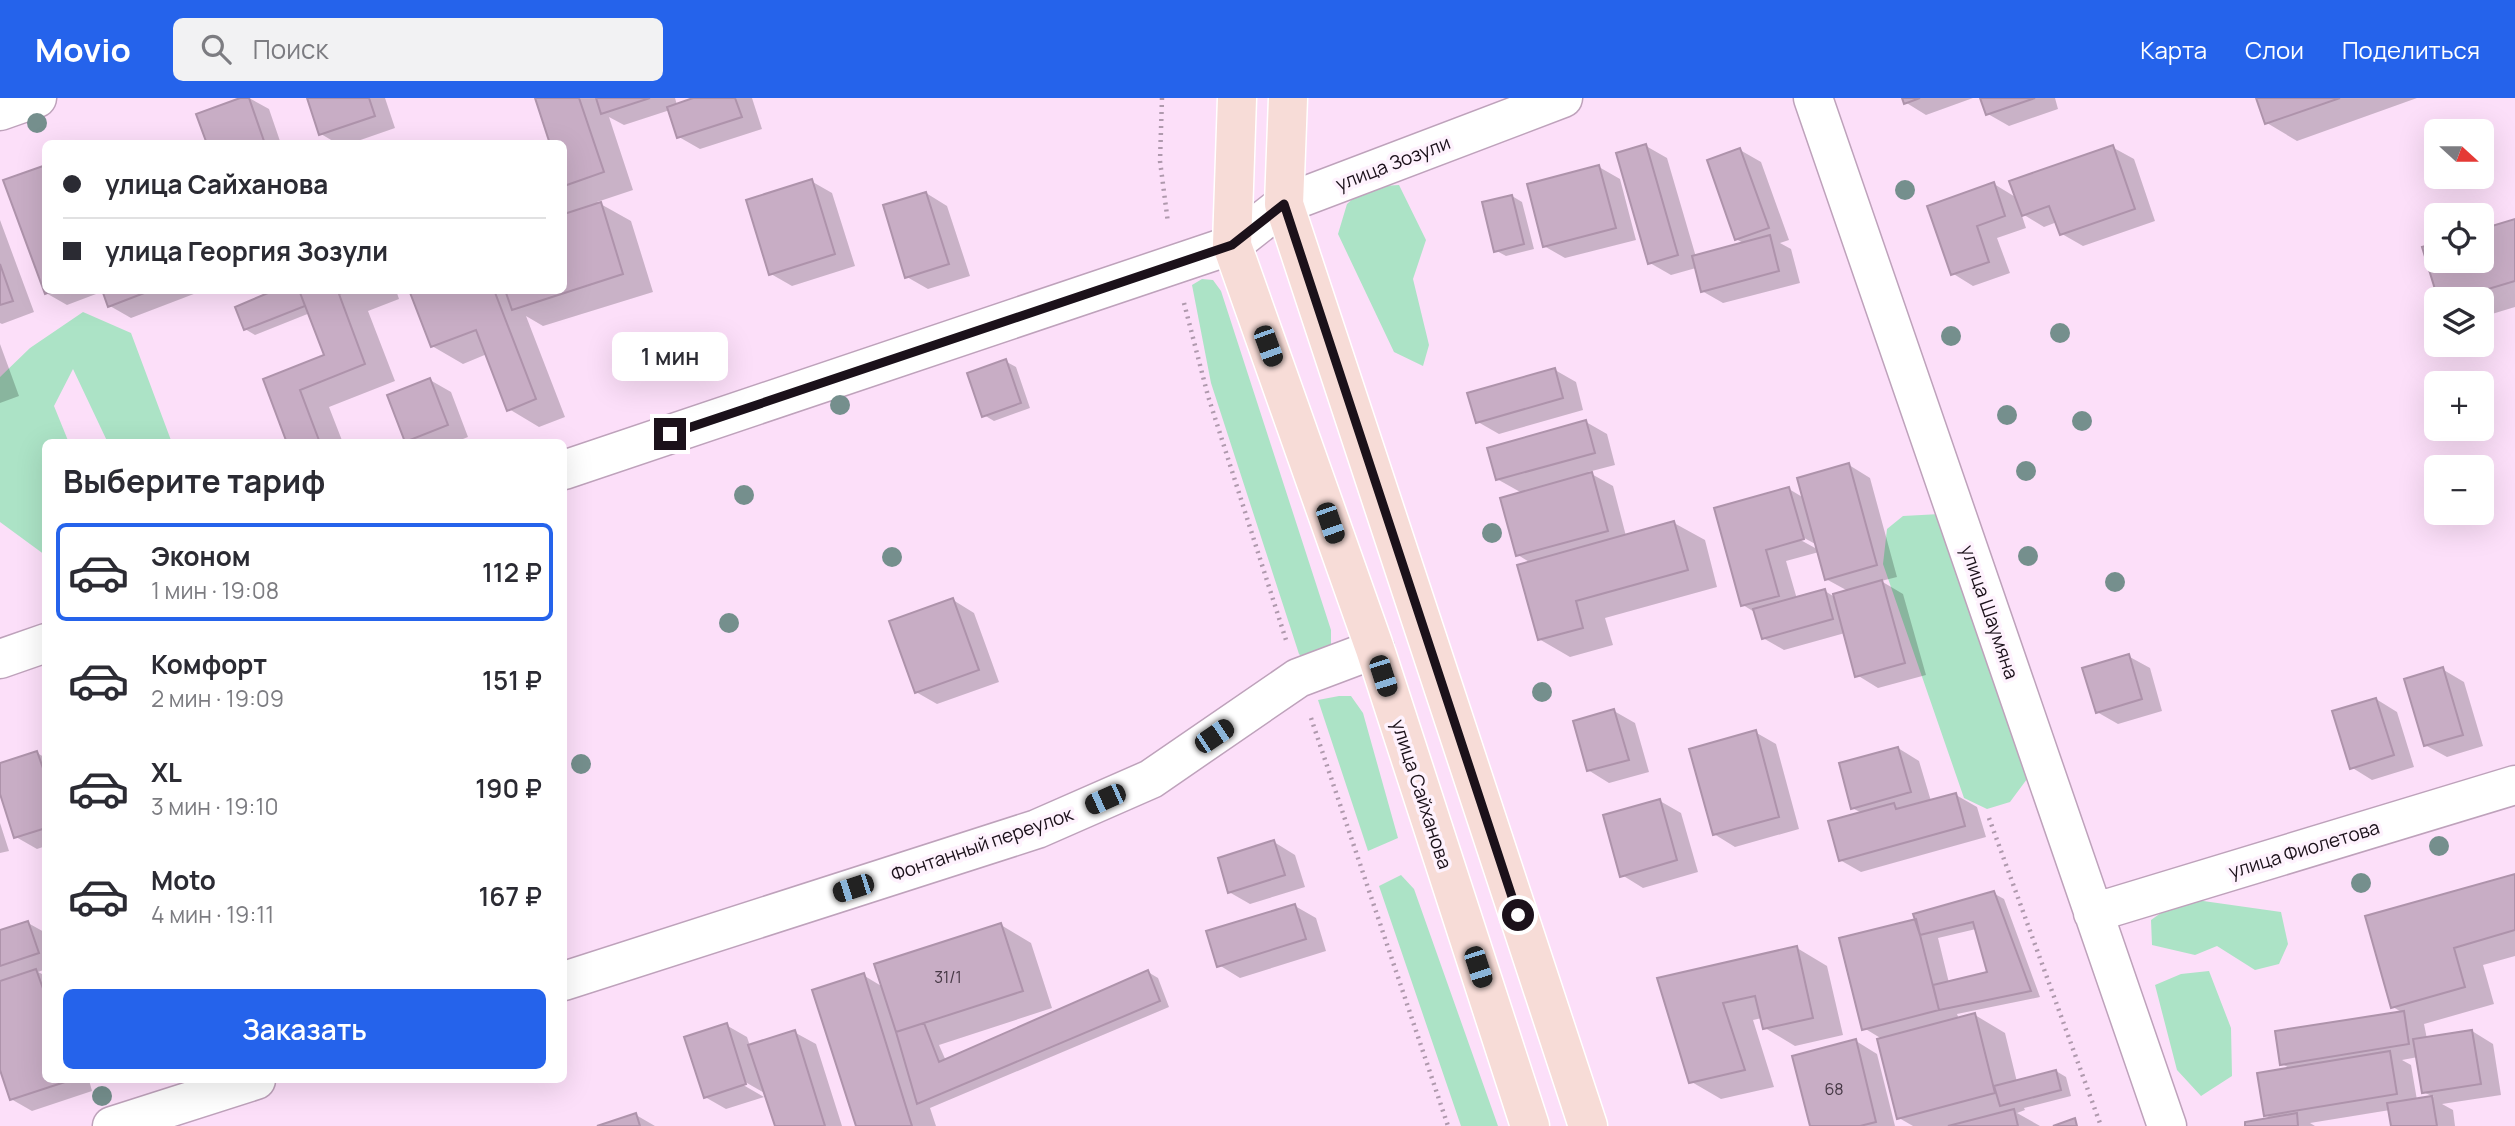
<!DOCTYPE html>
<html lang="ru">
<head>
<meta charset="utf-8">
<style>
  body { margin:0; font-family:Manrope,sans-serif; background:#f2f2f3; color:#2b2b33; height:100vh; display:flex; flex-direction:column; font-size:26px; white-space:nowrap }
  * { box-sizing:border-box; margin:0 }
  p { font-size:23px; color:#7c7c81 }
  .icon { flex:none; width:38px; height:38px; fill:none; stroke:currentColor; stroke-width:2; stroke-linecap:round; stroke-linejoin:round }
  .map { position:relative; flex:1; overflow:hidden }
  .sheet { position:absolute; left:42px; top:341px; width:525px; height:644px; display:flex; flex-direction:column; background:#fff; border-radius:10px; box-shadow:0 7px 28px #0002 }
  .sheet>* { flex:none }
  .guide { position:absolute; left:42px; top:42px; width:525px; height:154px; border-radius:10px; box-shadow:0 7px 28px #0002; display:grid; align-content:center; height:154px; padding:0 21px; background:#fff }
  .needle { width:46px; rotate:111deg }
  .buttons { position:absolute; left:2424px; top:21px; display:grid; gap:14px }
  .buttons a { display:grid; place-items:center; width:70px; height:70px; border-radius:10px; background:#fff; box-shadow:0 7px 28px #0002; font-size:35px }
  .end { position:absolute; width:32px; height:32px; margin:-16px; border:9px solid #1b111a; background:#fff; box-shadow:0 0 0 4px #fff }
  .from { border-radius:50% }
  .bubble { position:absolute; height:49px; border-radius:10px; background:#fff; box-shadow:0 7px 28px #0002; font-size:23px; font-weight:600; line-height:49px; text-align:center }
  .car { position:absolute; width:21px; height:42px; margin:-21px -10px; border-radius:9px; box-shadow:0 0 5px 2px #0007; background:linear-gradient(#222 24%,#8ab4d8 0 40%,#222 0 76%,#8ab4d8 0 86%,#222 0) }
  .guide b { display:flex; align-items:center; gap:24px; height:66px; font-size:26px }
  .guide b+b { border-top:2px solid #e1e1e2 }
  .guide i { width:18px; height:18px; background:#2b2b33 }
  ul { padding:0; list-style:none }
  li { display:flex; align-items:center; gap:21px; height:98px; margin:0 14px 10px; padding:0 7px; border:4px solid transparent; border-radius:10px }
  li div { flex:1 }
  li b { display:block; font-size:26px }
  li em { font-style:normal; font-weight:600 }
  li.selected { border-color:#2563eb }
  li>.icon { width:63px; height:63px; stroke-width:1.5 }
  h2 { padding:0 21px; font-size:32px; line-height:84px }
  .cta { display:flex; gap:14px; margin-top:auto; padding:14px 21px }
  .cta a { flex:1; height:80px; border-radius:10px; background:#2563eb; color:#fff; font-size:28px; font-weight:600; line-height:80px; text-align:center }
  header { display:flex; align-items:center; gap:42px; box-sizing:border-box; height:98px; padding:0 35px; background:#2563eb; color:#fff }
  header strong { font-size:33px }
  nav { display:flex; gap:38px; margin-inline-start:auto; font-size:24px }
  .search { width:490px; height:63px; background:#f2f2f3; display:flex; align-items:center; gap:18px; box-sizing:border-box; padding:0 24px; border-radius:10px; color:#7c7c81; font-size:26px }
  .map>svg:first-child { display:block }
  .green { fill:#ace3c6 }
  .shadow { fill:#0003; fill-rule:evenodd }
  .building { fill:#c8adc5; stroke:#ae93ab; stroke-width:2 }
  .lines { fill:none; stroke-linecap:round; stroke-linejoin:round }
  .minor-casing { stroke:#bea2bb; stroke-width:41 }
  .primary-casing { stroke:#fff; stroke-width:41 }
  .path { stroke:#af99ad; stroke-width:4.5; stroke-dasharray:2 5; stroke-linecap:butt }
  .minor { stroke:#fff; stroke-width:38 }
  .primary { stroke:#f7dcd7; stroke-width:38 }
  .tree { fill:#758f8d }
  .route { stroke:#1b111a; stroke-width:9 }
  .labels { text-anchor:middle; dominant-baseline:central; stroke-width:7; stroke-linejoin:round; paint-order:stroke }
  .number-label { font-size:16px; fill:#463845 }
  .street-label { font-size:19px; fill:#1b111a; stroke:#fef2fd }
</style>
</head>
<body>
<header>
<strong>Movio</strong>
<div class="search"><svg class="icon" aria-label="search" viewBox="0 0 24 24"><circle cx="10" cy="10" r="6"/><path d="M15 15l6 6"/></svg>Поиск</div>
<nav><a>Карта</a><a>Слои</a><a>Поделиться</a></nav>
</header>
<div class="map">
<svg width="2515" height="1028" viewBox="0 0 2515 1028">
  <rect width="100%" height="100%" fill="#fcdff9"/>
  <path class="green" d="M 1399,87 L 1426,142 L 1413,181 L 1429,247 L 1423,268 L 1394,254 L 1338,136 L 1347,106 L 1366,89 Z
    M 1202,181 L 1213,182 L 1221,193 L 1331,532 L 1331,547 L 1307,564 L 1299,556 L 1211,285 L 1192,187 Z
    M 83,214 L 131,235 L 172,345 L 108,345 L 73,271 L 54,308 L 69,345 L 46,345 L 45,457 L 0,424 L 0,279 L 30,250 Z
    M 1940,416 L 2027,681 L 2010,704 L 1987,711 L 1964,700 L 1883,466 L 1887,431 L 1903,418 Z
    M 1339,598 L 1351,598 L 1363,615 L 1398,740 L 1368,753 L 1318,602 Z
    M 1401,777 L 1414,791 L 1498,1028 L 1461,1028 L 1379,788 Z
    M 2182,800 L 2281,814 L 2288,846 L 2279,866 L 2255,872 L 2217,848 L 2195,857 L 2152,847 L 2151,822 Z
    M 2209,873 L 2231,930 L 2232,978 L 2201,998 L 2177,972 L 2155,887 L 2181,876 Z"/>
  <path class="shadow" d="M 245,0 L 249,0 L 269,11 L 281,46 L 209,46 Z
    M 309,0 L 385,0 L 395,30 L 349,46 L 338,46 L 321,36 Z
    M 536,0 L 675,0 L 677,7 L 695,0 L 752,0 L 762,31 L 700,51 L 679,39 L 670,12 L 624,27 L 609,19 L 633,92 L 597,104 L 631,123 L 653,194 L 543,228 L 526,218 L 565,319 L 539,329 L 509,311 L 487,256 L 463,266 L 432,248 L 411,192 L 564,192 L 564,46 Z
    M 1904,0 L 1973,0 L 1926,17 L 1905,4 Z
    M 1982,0 L 2055,0 L 2058,11 L 2009,28 L 1988,16 Z
    M 2257,0 L 2417,0 L 2297,43 L 2267,25 Z
    M 1646,48 L 1667,60 L 1696,159 L 1745,146 L 1736,141 L 1740,52 L 1761,64 L 1789,142 L 1780,145 L 1791,151 L 1800,185 L 1723,205 L 1702,193 L 1696,170 L 1671,177 L 1650,165 Z
    M 2112,49 L 2134,61 L 2155,123 L 2083,148 L 2062,136 L 2057,124 L 2044,129 L 2021,115 L 2026,130 L 1997,140 L 2010,175 L 1973,188 L 1952,175 L 1994,86 L 2017,100 Z
    M 1599,69 L 1620,81 L 1636,142 L 1565,160 L 1544,148 Z
    M 5,83 L 46,192 L 198,192 L 199,194 L 131,220 L 110,208 L 104,193 L 67,207 L 46,195 Z
    M 811,83 L 832,95 L 855,168 L 792,188 L 771,176 Z
    M 926,95 L 947,108 L 970,178 L 928,191 L 907,179 Z
    M 1512,98 L 1522,104 L 1534,151 L 1506,158 L 1495,152 Z
    M 0,122 L 34,214 L 2,226 L 0,225 Z
    M 2515,123 L 2515,209 L 2482,219 L 2482,201 L 2439,201 L 2424,150 L 2436,147 L 2436,163 L 2482,163 L 2482,133 Z
    M 280,192 L 396,192 L 399,201 L 368,213 L 395,283 L 329,309 L 343,345 L 289,345 L 265,282 L 327,258 L 310,215 L 255,237 L 245,231 Z
    M 0,246 L 19,298 L 0,305 Z
    M 1005,263 L 1016,269 L 1030,310 L 994,323 L 984,317 Z
    M 1555,272 L 1576,284 L 1583,312 L 1499,336 L 1478,324 Z
    M 430,282 L 451,294 L 468,339 L 453,345 L 410,345 L 406,343 Z
    M 1586,324 L 1607,336 L 1615,367 L 1588,374 L 1613,388 L 1626,438 L 1674,425 L 1705,442 L 1717,489 L 1605,520 L 1613,547 L 1570,559 L 1539,541 L 1531,465 L 1518,457 L 1522,395 L 1497,381 Z
    M 1849,367 L 1870,380 L 1897,479 L 1881,483 L 1903,496 L 1926,577 L 1878,590 L 1857,577 L 1845,535 L 1784,552 L 1763,540 L 1756,515 L 1743,507 L 1789,391 L 1804,400 ZM 1797,436 L 1817,447 L 1817,451 L 1795,439 ZM 1819,454 L 1826,481 L 1848,493 L 1833,498 L 1825,493 L 1797,501 L 1786,463 Z
    M 953,502 L 974,515 L 999,584 L 937,606 L 916,594 Z
    M 2128,558 L 2150,570 L 2162,613 L 2118,626 L 2097,614 Z
    M 2442,571 L 2464,584 L 2483,648 L 2447,659 L 2425,647 Z
    M 2376,601 L 2397,614 L 2414,669 L 2372,682 L 2351,669 Z
    M 1614,613 L 1635,625 L 1649,674 L 1609,685 L 1588,672 Z
    M 1755,634 L 1776,646 L 1799,731 L 1735,749 L 1714,736 Z
    M 1898,650 L 1919,663 L 1931,703 L 1956,697 L 1977,709 L 1986,739 L 1861,774 L 1840,762 L 1862,715 L 1852,710 Z
    M 37,655 L 46,660 L 46,748 L 37,751 L 16,739 L 0,690 L 0,667 Z
    M 1660,703 L 1681,715 L 1698,774 L 1643,790 L 1622,777 Z
    M 0,725 L 9,753 L 0,755 Z
    M 1274,744 L 1295,757 L 1305,789 L 1250,806 L 1229,794 Z
    M 2515,778 L 2515,858 L 2483,867 L 2494,906 L 2424,926 L 2427,941 L 2472,933 L 2493,946 L 2501,997 L 2442,1006 L 2453,1012 L 2455,1028 L 2393,1028 L 2390,1012 L 2310,1025 L 2315,1028 L 2247,1028 L 2273,1021 L 2265,1017 L 2291,971 L 2282,966 L 2403,915 L 2393,909 ZM 2418,959 L 2423,994 L 2434,999 L 2417,1002 L 2411,967 L 2402,962 Z
    M 1993,795 L 2004,801 L 2040,899 L 1957,916 L 1959,921 L 1975,917 L 2005,935 L 2017,984 L 2056,973 L 2066,979 L 2071,998 L 2024,1010 L 2025,1012 L 2017,1015 L 2040,1028 L 1913,1028 L 1899,1020 L 1882,941 L 1864,930 L 1917,823 ZM 1976,831 L 1989,875 L 1949,885 L 1938,840 Z
    M 1295,808 L 1316,820 L 1326,853 L 1240,880 L 1219,867 Z
    M 28,825 L 46,835 L 46,871 L 38,874 L 46,878 L 46,982 L 89,982 L 92,993 L 32,1013 L 11,1001 L 0,966 L 0,834 Z
    M 1001,827 L 1031,845 L 1052,910 L 939,947 L 946,963 L 1148,874 L 1158,880 L 1169,909 L 930,1010 L 936,1028 L 857,1028 L 863,877 L 883,889 Z
    M 1797,850 L 1827,868 L 1843,937 L 1795,948 L 1765,930 L 1762,920 L 1753,922 L 1774,989 L 1721,1001 L 1690,983 L 1659,881 Z
    M 726,927 L 747,939 L 750,948 L 794,934 L 816,946 L 842,1028 L 776,1028 L 766,996 L 740,981 L 738,984 L 764,999 L 726,1011 L 705,999 Z
    M 1856,943 L 1877,956 L 1895,1028 L 1812,1028 Z
    M 636,1017 L 655,1028 L 603,1028 Z"/>
  <path class="building" d="M 240,0 L 249,0 L 265,46 L 207,46 L 196,16 Z
    M 307,0 L 369,0 L 375,18 L 319,37 Z
    M 535,0 L 579,0 L 604,74 L 564,88 L 564,46 L 550,46 Z
    M 596,0 L 650,0 L 601,16 Z
    M 693,0 L 735,0 L 742,19 L 677,40 L 667,9 Z
    M 1902,0 L 1920,0 L 1904,6 Z
    M 1980,0 L 2035,0 L 1986,17 Z
    M 2256,0 L 2340,0 L 2265,26 Z
    M 1646,46 L 1678,157 L 1648,166 L 1616,55 Z
    M 2113,47 L 2135,111 L 2060,137 L 2049,108 L 2022,118 L 2009,83 Z
    M 1740,50 L 1769,130 L 1735,142 L 1707,62 Z
    M 46,67 L 46,192 L 55,192 L 45,196 L 3,82 Z
    M 1599,67 L 1616,130 L 1543,149 L 1527,86 Z
    M 812,81 L 835,156 L 769,177 L 746,102 Z
    M 1994,84 L 2005,118 L 1977,128 L 1989,164 L 1951,177 L 1927,108 Z
    M 926,94 L 949,166 L 905,180 L 883,107 Z
    M 1512,97 L 1524,146 L 1494,154 L 1482,104 Z
    M 601,104 L 623,176 L 512,212 L 505,192 L 564,192 L 564,116 Z
    M 2515,121 L 2515,183 L 2455,201 L 2438,201 L 2422,149 L 2436,145 L 2436,163 L 2482,163 L 2482,131 Z
    M 1770,137 L 1779,173 L 1701,194 L 1692,158 Z
    M 0,166 L 13,203 L 0,207 Z
    M 102,192 L 152,192 L 108,209 Z
    M 275,192 L 299,192 L 305,208 L 244,232 L 235,209 Z
    M 299,192 L 348,192 L 339,196 L 365,266 L 300,292 L 320,345 L 287,345 L 263,281 L 324,257 Z
    M 409,192 L 494,192 L 536,301 L 507,313 L 476,232 L 431,249 Z
    M 1006,261 L 1021,305 L 982,319 L 967,275 Z
    M 1555,270 L 1563,300 L 1476,325 L 1467,295 Z
    M 430,280 L 448,327 L 405,344 L 387,297 Z
    M 1586,322 L 1595,355 L 1496,382 L 1487,350 Z
    M 1849,365 L 1877,467 L 1825,482 L 1797,380 Z
    M 1592,374 L 1608,433 L 1516,458 L 1500,400 Z
    M 1789,389 L 1804,441 L 1766,452 L 1779,498 L 1741,508 L 1714,410 Z
    M 1674,423 L 1688,472 L 1576,503 L 1583,530 L 1538,542 L 1517,467 Z
    M 1882,482 L 1905,565 L 1855,579 L 1833,496 Z
    M 1825,491 L 1833,521 L 1762,541 L 1753,511 Z
    M 953,500 L 979,572 L 915,595 L 889,523 Z
    M 2129,556 L 2142,601 L 2096,615 L 2082,570 Z
    M 2443,569 L 2463,637 L 2424,648 L 2404,581 Z
    M 2376,600 L 2394,657 L 2350,671 L 2332,613 Z
    M 1614,611 L 1629,662 L 1587,673 L 1573,623 Z
    M 1756,632 L 1779,719 L 1713,737 L 1689,651 Z
    M 1898,649 L 1911,694 L 1851,711 L 1839,665 Z
    M 37,653 L 46,679 L 46,730 L 14,740 L 0,696 L 0,665 Z
    M 1956,695 L 1965,728 L 1839,763 L 1828,723 L 1894,705 L 1896,711 Z
    M 1660,701 L 1677,762 L 1620,779 L 1603,717 Z
    M 1274,742 L 1285,777 L 1228,795 L 1218,760 Z
    M 2515,776 L 2515,832 L 2454,850 L 2465,889 L 2391,910 L 2365,818 Z
    M 1994,793 L 2031,893 L 1939,912 L 1933,887 L 1987,874 L 1973,824 L 1920,837 L 1913,816 Z
    M 1295,806 L 1306,841 L 1217,869 L 1206,833 Z
    M 1916,821 L 1939,912 L 1862,932 L 1839,840 Z
    M 28,823 L 39,855 L 0,868 L 0,832 Z
    M 1001,825 L 1023,893 L 896,934 L 874,866 Z
    M 1797,848 L 1813,920 L 1763,931 L 1755,898 L 1723,905 L 1745,972 L 1689,985 L 1657,880 Z
    M 36,871 L 46,899 L 46,982 L 71,982 L 10,1002 L 0,972 L 0,883 Z
    M 1148,872 L 1160,903 L 917,1006 L 896,934 L 924,925 L 939,964 Z
    M 864,875 L 912,1028 L 856,1028 L 812,892 Z
    M 2404,913 L 2409,946 L 2280,967 L 2275,933 Z
    M 1975,915 L 1995,995 L 1897,1021 L 1877,941 Z
    M 727,925 L 746,986 L 704,1000 L 684,939 Z
    M 795,932 L 825,1028 L 775,1028 L 748,947 Z
    M 2472,932 L 2481,986 L 2422,995 L 2413,941 Z
    M 1856,941 L 1876,1024 L 1860,1028 L 1810,1028 L 1792,958 Z
    M 2390,953 L 2397,996 L 2264,1018 L 2257,975 Z
    M 2056,972 L 2061,992 L 2000,1008 L 1994,988 Z
    M 2432,998 L 2437,1028 L 2391,1028 L 2387,1005 Z
    M 2014,1011 L 2018,1028 L 1948,1028 Z
    M 636,1015 L 640,1028 L 597,1028 Z
    M 2297,1015 L 2298,1028 L 2245,1028 L 2245,1024 Z
    M 2075,1020 L 2077,1028 L 2053,1028 Z"/>
  <g class="lines">
    <g class="minor-casing">
      <path id="minor" d="M 1813,0 L 2167,1028
        M 0,13 L 37,0
        M 564,372 L 1232,147 L 1284,106 L 1563,0
        M 0,561 L 46,545
        M 2093,815 L 2515,687
        M 564,883 L 1037,731 L 1151,681 L 1298,580 L 1375,551
        M 112,1028 L 256,982"/>
    </g>
    <g class="primary-casing">
      <path id="primary" d="M 1237,0 L 1232,147 L 1375,551 L 1530,1028
        M 1288,0 L 1284,106 L 1588,1028"/>
    </g>
    <path class="path" d="M 1162,0 L 1160,63 L 1168,125
      M 1184,205 L 1208,298 L 1286,542
      M 1311,620 L 1448,1028
      M 1989,720 L 2101,1028"/>
    <use href="#minor" class="minor"/>
    <use href="#primary" class="primary"/>
  </g>
  <g class="tree">
    <circle cx="37" cy="25" r="10"/>
    <circle cx="1905" cy="92" r="10"/>
    <circle cx="2060" cy="235" r="10"/>
    <circle cx="1951" cy="238" r="10"/>
    <circle cx="840" cy="307" r="10"/>
    <circle cx="2007" cy="317" r="10"/>
    <circle cx="2082" cy="323" r="10"/>
    <circle cx="2026" cy="373" r="10"/>
    <circle cx="744" cy="397" r="10"/>
    <circle cx="1492" cy="435" r="10"/>
    <circle cx="2028" cy="458" r="10"/>
    <circle cx="892" cy="459" r="10"/>
    <circle cx="2115" cy="484" r="10"/>
    <circle cx="729" cy="525" r="10"/>
    <circle cx="1542" cy="594" r="10"/>
    <circle cx="581" cy="666" r="10"/>
    <circle cx="2439" cy="748" r="10"/>
    <circle cx="2361" cy="785" r="10"/>
    <circle cx="102" cy="998" r="10"/>
  </g>
  <g class="lines">
    <path class="route" d="M 670,336 L 1232,147 L 1284,106 L 1518,817"/>
  </g>
  <g class="labels">
    <g class="number-label">
      <text x="948" y="879">31/1</text>
      <text x="1834" y="991">68</text>
    </g>
    <g class="street-label">
      <text transform="translate(1393 65) rotate(-21)">улица Зозули</text>
      <text transform="translate(1990 514) rotate(71)">улица Шаумяна</text>
      <text transform="translate(1422 696) rotate(72)">улица Сайханова</text>
      <text transform="translate(982 746) rotate(-19)">Фонтанный переулок</text>
      <text transform="translate(2304 751) rotate(-17)">улица Фиолетова</text>
    </g>
  </g>
</svg>
<div class="buttons">
<a><svg class="needle" viewBox="-14 -14 28 28"><path d="M0-13l5 13h-10z" fill="#e53935"/><path d="M0 13l5-13h-10z" fill="#7c7c81"/></svg></a>
<a><svg class="icon" aria-label="locate" viewBox="0 0 24 24"><circle cx="12" cy="12" r="6"/><path d="M12 2v4M12 18v4M2 12h4M18 12h4"/></svg></a>
<a><svg class="icon" aria-label="layers" viewBox="0 0 24 24"><path d="M12 4l9 5-9 5-9-5zM3 14l9 5 9-5"/></svg></a>
<a>+</a>
<a>−</a>
</div>
<i class="end from" style="left:1518px;top:817px"></i>
<i class="end" style="left:670px;top:336px"></i>
<div class="bubble" style="left:612px;top:234px;width:116px">1 мин</div>
<i class="car" style="left:1268px;top:248px;rotate:160deg"></i>
<i class="car" style="left:1330px;top:425px;rotate:161deg"></i>
<i class="car" style="left:1383px;top:578px;rotate:162deg"></i>
<i class="car" style="left:1214px;top:638px;rotate:56deg"></i>
<i class="car" style="left:1105px;top:701px;rotate:246deg"></i>
<i class="car" style="left:853px;top:790px;rotate:252deg"></i>
<i class="car" style="left:1478px;top:869px;rotate:162deg"></i>
<div class="guide">
<b><i class="from"></i>улица Сайханова</b>
<b><i></i>улица Георгия Зозули</b>
</div>
<section class="sheet">
<h2>Выберите тариф</h2>
<ul>
<li class="selected"><svg class="icon" aria-label="car" viewBox="0 0 24 24"><path d="M5 17H2v-5l4-1 3-4h7l3 4 3 1v5h-3M9 17h6M6 11h13"/><circle cx="7" cy="17" r="2"/><circle cx="17" cy="17" r="2"/></svg><div><b>Эконом</b><p>1 мин · 19:08</p></div><em>112 ₽</em></li>
<li><svg class="icon" aria-label="car" viewBox="0 0 24 24"><path d="M5 17H2v-5l4-1 3-4h7l3 4 3 1v5h-3M9 17h6M6 11h13"/><circle cx="7" cy="17" r="2"/><circle cx="17" cy="17" r="2"/></svg><div><b>Комфорт</b><p>2 мин · 19:09</p></div><em>151 ₽</em></li>
<li><svg class="icon" aria-label="car" viewBox="0 0 24 24"><path d="M5 17H2v-5l4-1 3-4h7l3 4 3 1v5h-3M9 17h6M6 11h13"/><circle cx="7" cy="17" r="2"/><circle cx="17" cy="17" r="2"/></svg><div><b>XL</b><p>3 мин · 19:10</p></div><em>190 ₽</em></li>
<li><svg class="icon" aria-label="car" viewBox="0 0 24 24"><path d="M5 17H2v-5l4-1 3-4h7l3 4 3 1v5h-3M9 17h6M6 11h13"/><circle cx="7" cy="17" r="2"/><circle cx="17" cy="17" r="2"/></svg><div><b>Moto</b><p>4 мин · 19:11</p></div><em>167 ₽</em></li>
</ul>
<div class="cta"><a>Заказать</a></div>
</section>
</div>
</body>
</html>
